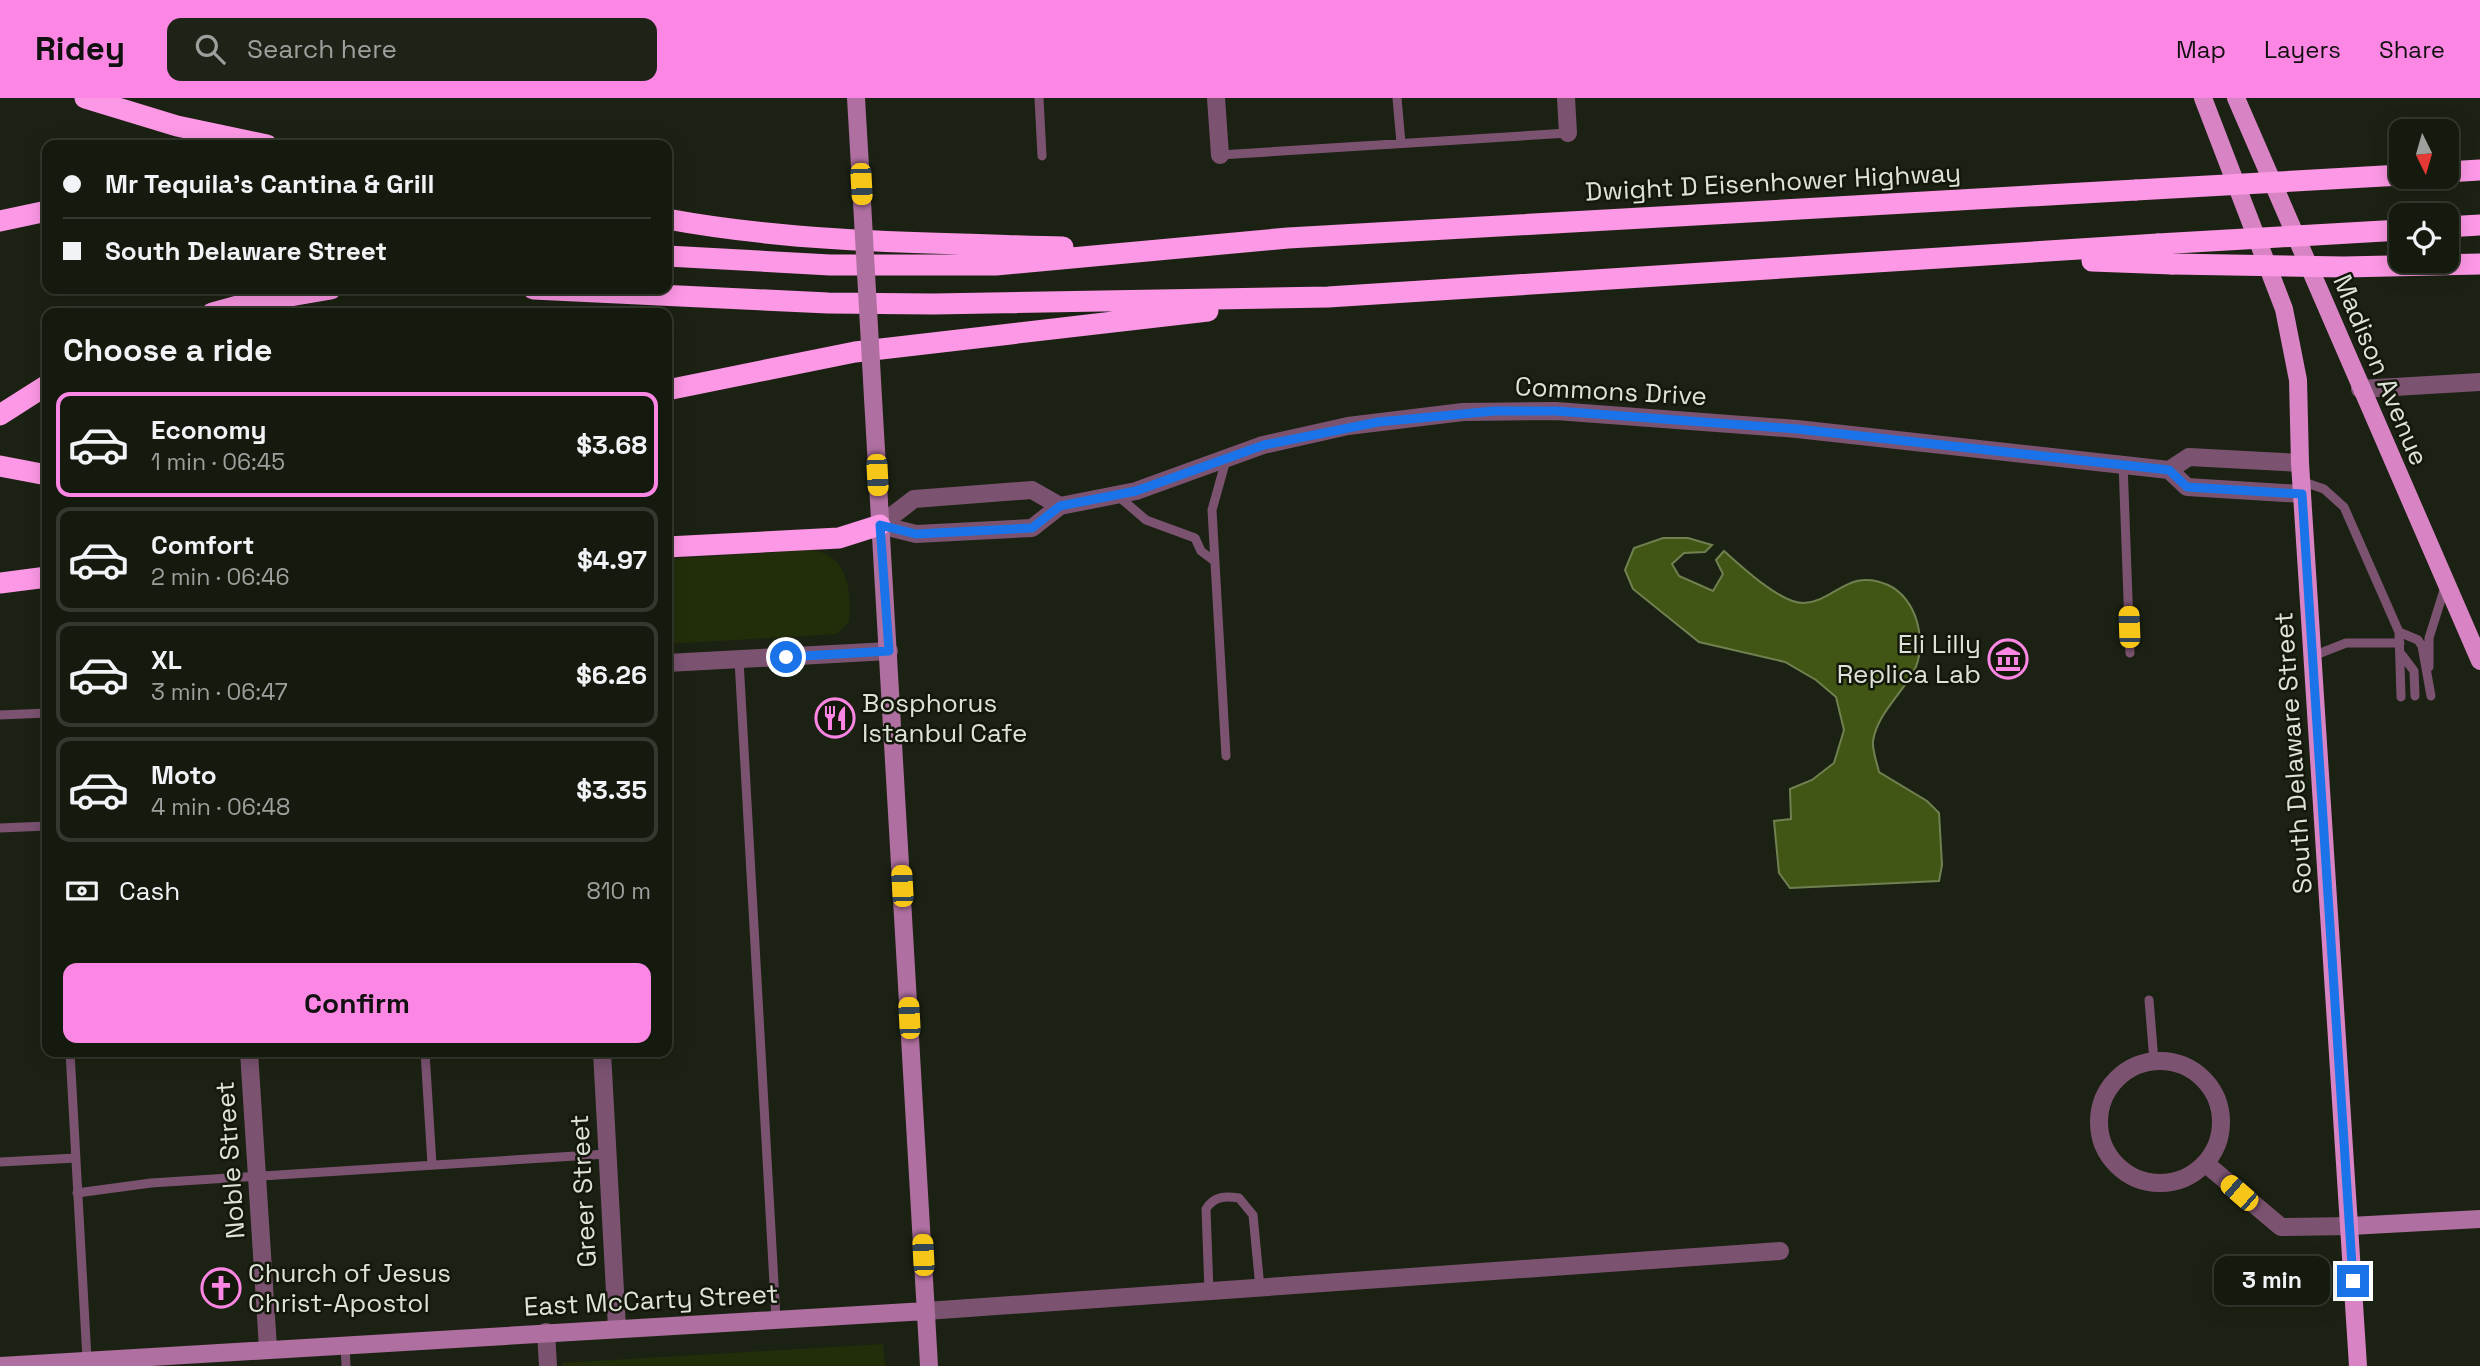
<!DOCTYPE html>
<html lang="en">
<head>
<meta charset="utf-8">
<style>
  body { margin:0; font-family:"Space Grotesk",sans-serif; background:#1e2317; color:#f1f3f6; height:100vh; display:flex; flex-direction:column; font-size:26px; white-space:nowrap }
  * { box-sizing:border-box; margin:0 }
  p { font-size:23px; color:#9da19e }
  .icon { flex:none; width:38px; height:38px; fill:none; stroke:currentColor; stroke-width:2; stroke-linecap:round; stroke-linejoin:round }
  .map { position:relative; flex:1; overflow:hidden }
  .sheet { position:absolute; left:42px; top:210px; width:630px; height:749px; display:flex; flex-direction:column; background:#151a0e; border-radius:14px; box-shadow:0 4px 18px #0003,0 0 0 2px #34382e }
  .sheet>* { flex:none }
  .banner { position:absolute; left:42px; top:42px; width:630px; height:154px; border-radius:14px; box-shadow:0 4px 18px #0003,0 0 0 2px #34382e; display:grid; align-content:center; height:154px; padding:0 21px; background:#151a0e }
  .needle { width:46px; rotate:175deg }
  .controls { position:absolute; left:2389px; top:21px; display:grid; gap:14px }
  .controls a { display:grid; place-items:center; width:70px; height:70px; border-radius:14px; background:#151a0e; box-shadow:0 4px 18px #0003,0 0 0 2px #34382e; font-size:35px }
  .end { position:absolute; width:32px; height:32px; margin:-16px; border:9px solid #1a73e8; background:#fff; box-shadow:0 0 0 4px #fff }
  .from { border-radius:50% }
  .bubble { position:absolute; height:49px; border-radius:14px; background:#151a0e; box-shadow:0 4px 18px #0003,0 0 0 2px #34382e; font-size:23px; font-weight:700; line-height:49px; text-align:center }
  .car { position:absolute; width:21px; height:42px; margin:-21px -10px; border-radius:9px; box-shadow:0 0 5px 2px #0007; background:linear-gradient(#f5c518 24%,#345 0 40%,#f5c518 0 76%,#345 0 86%,#f5c518 0) }
  .banner b { display:flex; align-items:center; gap:24px; height:66px; font-size:26px }
  .banner b+b { border-top:2px solid #34382e }
  .banner i { width:18px; height:18px; background:#f1f3f6 }
  ul { padding:0; list-style:none }
  li { display:flex; align-items:center; gap:21px; height:105px; margin:0 14px 10px; padding:0 7px; border:4px solid #34382e; border-radius:14px }
  li div { flex:1 }
  li b { display:block; font-size:26px }
  li em { font-style:normal; font-weight:700 }
  li.current { border-color:#fc86e3 }
  li>.icon { width:63px; height:63px; stroke-width:1.5 }
  h2 { padding:0 21px; font-size:32px; line-height:84px }
  .pay { display:flex; align-items:center; gap:18px; height:77px; padding:0 21px; font-size:26px }
  .pay p { margin-inline-start:auto }
  .button { display:flex; gap:14px; margin-top:auto; padding:14px 21px }
  .button a { flex:1; height:80px; border-radius:14px; background:#fc86e3; color:#111; font-size:28px; font-weight:700; line-height:80px; text-align:center }
  header { display:flex; align-items:center; gap:42px; box-sizing:border-box; height:98px; padding:0 35px; background:#fc86e3; color:#111 }
  header strong { font-size:33px }
  nav { display:flex; gap:38px; margin-inline-start:auto; font-size:24px }
  .search { width:490px; height:63px; background:#1e2317; display:flex; align-items:center; gap:18px; box-sizing:border-box; padding:0 24px; border-radius:14px; color:#9da19e; font-size:26px }
  .map>svg:first-child { display:block }
  .green { fill:#222e09 }
  .water { fill:#415615; stroke:#708050; stroke-width:2 }
  .lines { fill:none; stroke-linecap:round; stroke-linejoin:round }
  .service { stroke:#7b5371; stroke-width:9 }
  .minor { stroke:#7b5371; stroke-width:18 }
  .secondary { stroke:#af6fa0; stroke-width:18 }
  .primary { stroke:#d884c4; stroke-width:18 }
  .motorway { stroke:#fd98e6; stroke-width:21 }
  .secondary-bridge { stroke:#af6fa0; stroke-width:18 }
  .motorway-bridge { stroke:#fd98e6; stroke-width:21 }
  .route { stroke:#1a73e8; stroke-width:9 }
  .labels { text-anchor:middle; dominant-baseline:central; stroke-width:5; stroke-linejoin:round; paint-order:stroke }
  .street-label { font-size:26px; fill:#dee3d9; stroke:#13180a }
  .poi-label { font-size:26px; fill:#dee3d9; stroke:#13180a; text-anchor:start }
</style>
</head>
<body>
<header>
<strong>Ridey</strong>
<div class="search"><svg class="icon" aria-label="search" viewBox="0 0 24 24"><circle cx="10" cy="10" r="6"/><path d="M15 15l6 6"/></svg>Search here</div>
<nav><a>Map</a><a>Layers</a><a>Share</a></nav>
</header>
<div class="map">
<svg width="2480" height="1268" viewBox="0 0 2480 1268">
  <rect width="100%" height="100%" fill="#1c2213"/>
  <path class="green" d="M 810,452 C 847,455 852,492 849,524 L 836,536 L 667,546 L 667,461 Z
    M 883,1246 L 885,1268 L 562,1268 L 562,1265 Z"/>
  <path class="water" d="M 1663,440 L 1688,440 L 1712,447 L 1705,454 L 1684,455 L 1672,466 L 1679,478 L 1713,493 L 1723,476 L 1716,462 L 1724,453 C 1741,468 1780,505 1803,505 C 1835,504 1848,469 1888,487 C 1917,500 1929,546 1913,575 C 1900,597 1877,617 1873,643 C 1872,652 1877,665 1879,674 L 1927,703 L 1939,715 L 1942,767 L 1939,783 L 1790,790 L 1779,775 L 1774,723 L 1791,721 L 1790,691 L 1812,682 L 1834,665 L 1844,632 L 1836,599 L 1816,582 L 1785,564 L 1699,544 L 1633,491 L 1625,472 L 1634,450 Z"/>
  <g class="lines">
    <path class="service" d="M 1039,0 L 1042,58
      M 1397,0 L 1401,45
      M 1220,57 L 1568,35
      M 1226,362 L 1212,412 L 1226,658
      M 2123,365 L 2130,555
      M 2301,383 L 2324,391 L 2344,409 L 2399,534 L 2401,599
      M 1117,397 L 1146,422 L 1195,440 L 1201,453 L 1213,462
      M 46,526 L 47,545
      M 2399,534 L 2418,542 L 2422,548 L 2431,598
      M 2402,557 L 2414,573 L 2415,598
      M 2313,558 L 2346,545 L 2400,545
      M 739,562 L 776,1221
      M 2429,569 L 2429,540 L 2445,489
      M 0,617 L 47,615
      M 0,730 L 47,728
      M 2149,902 L 2154,963
      M 70,954 L 87,1261
      M 425,954 L 432,1067
      M 0,1064 L 76,1060
      M 77,1095 L 151,1085 L 607,1056
      M 1209,1193 L 1206,1111 C 1214,1098 1225,1098 1239,1100 L 1253,1117 L 1260,1190
      M 345,1246 L 346,1268"/>
    <path class="minor" d="M 1216,0 L 1220,57
      M 1566,0 L 1568,35
      M 2360,291 L 2480,284
      M 2169,372 L 2187,389 L 2302,396
      M 2169,372 L 2189,359 L 2300,365
      M 880,427 L 916,436 L 1032,430 L 1060,408 L 1136,393 L 1263,347 L 1348,328 L 1463,314 L 1556,313 L 1797,331 L 2169,372
      M 880,427 L 914,401 L 1032,392 L 1060,408
      M 667,565 L 889,553
      M 249,954 L 268,1250
      M 602,954 L 617,1230
      M2099 1024a61 61 0 1 1 122 0a61 61 0 1 1-122 0Z
      M 2205,1065 L 2281,1129 L 2350,1128
      M 926,1213 L 1780,1153
      M 546,1234 L 548,1268"/>
    <path class="secondary" d="M 856,0 L 861,86
      M 873,300 L 929,1268
      M 2350,1128 L 2480,1121
      M 0,1268 L 926,1213"/>
    <path class="primary" d="M 2203,0 L 2284,211 L 2298,282 L 2300,365 L 2358,1268
      M 2236,0 L 2480,563"/>
    <path class="motorway" d="M 85,0 L 177,28 L 267,47
      M 2446,74 L 2480,72
      M 667,121 C 797,145 930,145 1063,149
      M 0,123 L 47,113
      M 2446,129 L 2480,127
      M 667,158 L 830,167 L 996,167 L 1288,140 L 2136,92
      M 2092,163 L 2172,166
      M 533,191 L 828,205 L 933,206 L 1328,199 L 2158,146
      M 212,215 L 248,205 L 331,191
      M 667,292 L 855,254 L 1208,213
      M 0,317 L 47,287
      M 0,368 L 47,377
      M 667,449 L 839,440 L 880,427
      M 0,485 L 47,479"/>
    <path class="secondary-bridge" d="M 861,86 L 873,300"/>
    <path class="motorway-bridge" d="M 2136,92 L 2401,77
      M 2158,146 L 2401,132
      M 2172,166 L 2344,169 L 2480,166"/>
  </g>
  <g class="lines">
    <path class="route" d="M 786,559 L 889,553 L 880,427 L 916,436 L 1032,430 L 1060,408 L 1136,393 L 1264,347 L 1378,324 L 1494,313 L 1556,313 L 1797,331 L 2169,372 L 2187,389 L 2302,396 L 2353,1183"/>
  </g>
  <defs>
    <g id="museum-ring" transform="scale(2.0125)"><circle r="9.5" fill="#13180a" stroke="#fc86e3" stroke-width="1.5"/><path d="M0-6L6-3V-2H-6V-3ZM-5-1h2V3h-2ZM-1-1h2V3h-2ZM3-1h2V3H3ZM-6 4H6V6H-6Z" fill="#fc86e3"/></g>
    <g id="restaurant-ring" transform="scale(2.0125)"><circle r="9.5" fill="#13180a" stroke="#fc86e3" stroke-width="1.5"/><path d="M-5-6h1v4h1v-4h1v4h1v-4h1v5L-1.5 .5V6h-2V.5L-5-1ZM5-6V6H3V1.5H1.5Q1.5-4 5-6Z" fill="#fc86e3"/></g>
    <g id="church-ring" transform="scale(2.0125)"><circle r="9.5" fill="#13180a" stroke="#fc86e3" stroke-width="1.5"/><path d="M-1.2-6h2.4v3.5h3.3v2.4h-3.3V6h-2.4V-.1h-3.3v-2.4h3.3Z" fill="#fc86e3"/></g>
  </defs>
  <g fill-rule="evenodd">
    <use href="#museum-ring" x="2008" y="561"/>
    <use href="#restaurant-ring" x="835" y="620"/>
    <use href="#church-ring" x="221" y="1190"/>
  </g>
  <g class="labels">
    <g class="street-label">
      <text transform="translate(1773 84) rotate(-3)">Dwight D Eisenhower Highway</text>
      <text transform="translate(2381 272) rotate(67)">Madison Avenue</text>
      <text transform="translate(1611 293) rotate(3)">Commons Drive</text>
      <text transform="translate(2293 655) rotate(-94)">South Delaware Street</text>
      <text transform="translate(230 1062) rotate(-94)">Noble Street</text>
      <text transform="translate(583 1093) rotate(-93)">Greer Street</text>
      <text transform="translate(651 1202) rotate(-3)">East McCarty Street</text>
    </g>
    <g class="poi-label">
      <text x="1981" y="546" text-anchor="end">Eli Lilly<tspan x="1981" dy="30">Replica Lab</tspan></text>
      <text x="862" y="605">Bosphorus<tspan x="862" dy="30">Istanbul Cafe</tspan></text>
      <text x="248" y="1175">Church of Jesus<tspan x="248" dy="30">Christ-Apostol</tspan></text>
    </g>
  </g>
</svg>
<div class="controls">
<a><svg class="needle" viewBox="-14 -14 28 28"><path d="M0-13l5 13h-10z" fill="#e53935"/><path d="M0 13l5-13h-10z" fill="#9da19e"/></svg></a>
<a><svg class="icon" aria-label="locate" viewBox="0 0 24 24"><circle cx="12" cy="12" r="6"/><path d="M12 2v4M12 18v4M2 12h4M18 12h4"/></svg></a>
</div>
<i class="end from" style="left:786px;top:559px"></i>
<i class="end" style="left:2353px;top:1183px"></i>
<div class="bubble" style="left:2214px;top:1158px;width:116px">3 min</div>
<i class="car" style="left:861px;top:86px;rotate:177deg"></i>
<i class="car" style="left:877px;top:377px;rotate:177deg"></i>
<i class="car" style="left:2129px;top:529px;rotate:358deg"></i>
<i class="car" style="left:902px;top:788px;rotate:357deg"></i>
<i class="car" style="left:909px;top:920px;rotate:357deg"></i>
<i class="car" style="left:2239px;top:1095px;rotate:311deg"></i>
<i class="car" style="left:923px;top:1157px;rotate:357deg"></i>
<div class="banner">
<b><i class="from"></i>Mr Tequila's Cantina &amp; Grill</b>
<b><i></i>South Delaware Street</b>
</div>
<section class="sheet">
<h2>Choose a ride</h2>
<ul>
<li class="current"><svg class="icon" aria-label="car" viewBox="0 0 24 24"><path d="M5 17H2v-5l4-1 3-4h7l3 4 3 1v5h-3M9 17h6M6 11h13"/><circle cx="7" cy="17" r="2"/><circle cx="17" cy="17" r="2"/></svg><div><b>Economy</b><p>1 min · 06:45</p></div><em>$3.68</em></li>
<li><svg class="icon" aria-label="car" viewBox="0 0 24 24"><path d="M5 17H2v-5l4-1 3-4h7l3 4 3 1v5h-3M9 17h6M6 11h13"/><circle cx="7" cy="17" r="2"/><circle cx="17" cy="17" r="2"/></svg><div><b>Comfort</b><p>2 min · 06:46</p></div><em>$4.97</em></li>
<li><svg class="icon" aria-label="car" viewBox="0 0 24 24"><path d="M5 17H2v-5l4-1 3-4h7l3 4 3 1v5h-3M9 17h6M6 11h13"/><circle cx="7" cy="17" r="2"/><circle cx="17" cy="17" r="2"/></svg><div><b>XL</b><p>3 min · 06:47</p></div><em>$6.26</em></li>
<li><svg class="icon" aria-label="car" viewBox="0 0 24 24"><path d="M5 17H2v-5l4-1 3-4h7l3 4 3 1v5h-3M9 17h6M6 11h13"/><circle cx="7" cy="17" r="2"/><circle cx="17" cy="17" r="2"/></svg><div><b>Moto</b><p>4 min · 06:48</p></div><em>$3.35</em></li>
</ul>
<div class="pay"><svg class="icon" aria-label="cash" viewBox="0 0 24 24"><path d="M3 7h18v10H3z"/><circle cx="12" cy="12" r="2"/></svg>Cash<p>810 m</p></div>
<div class="button"><a>Confirm</a></div>
</section>
</div>
</body>
</html>
